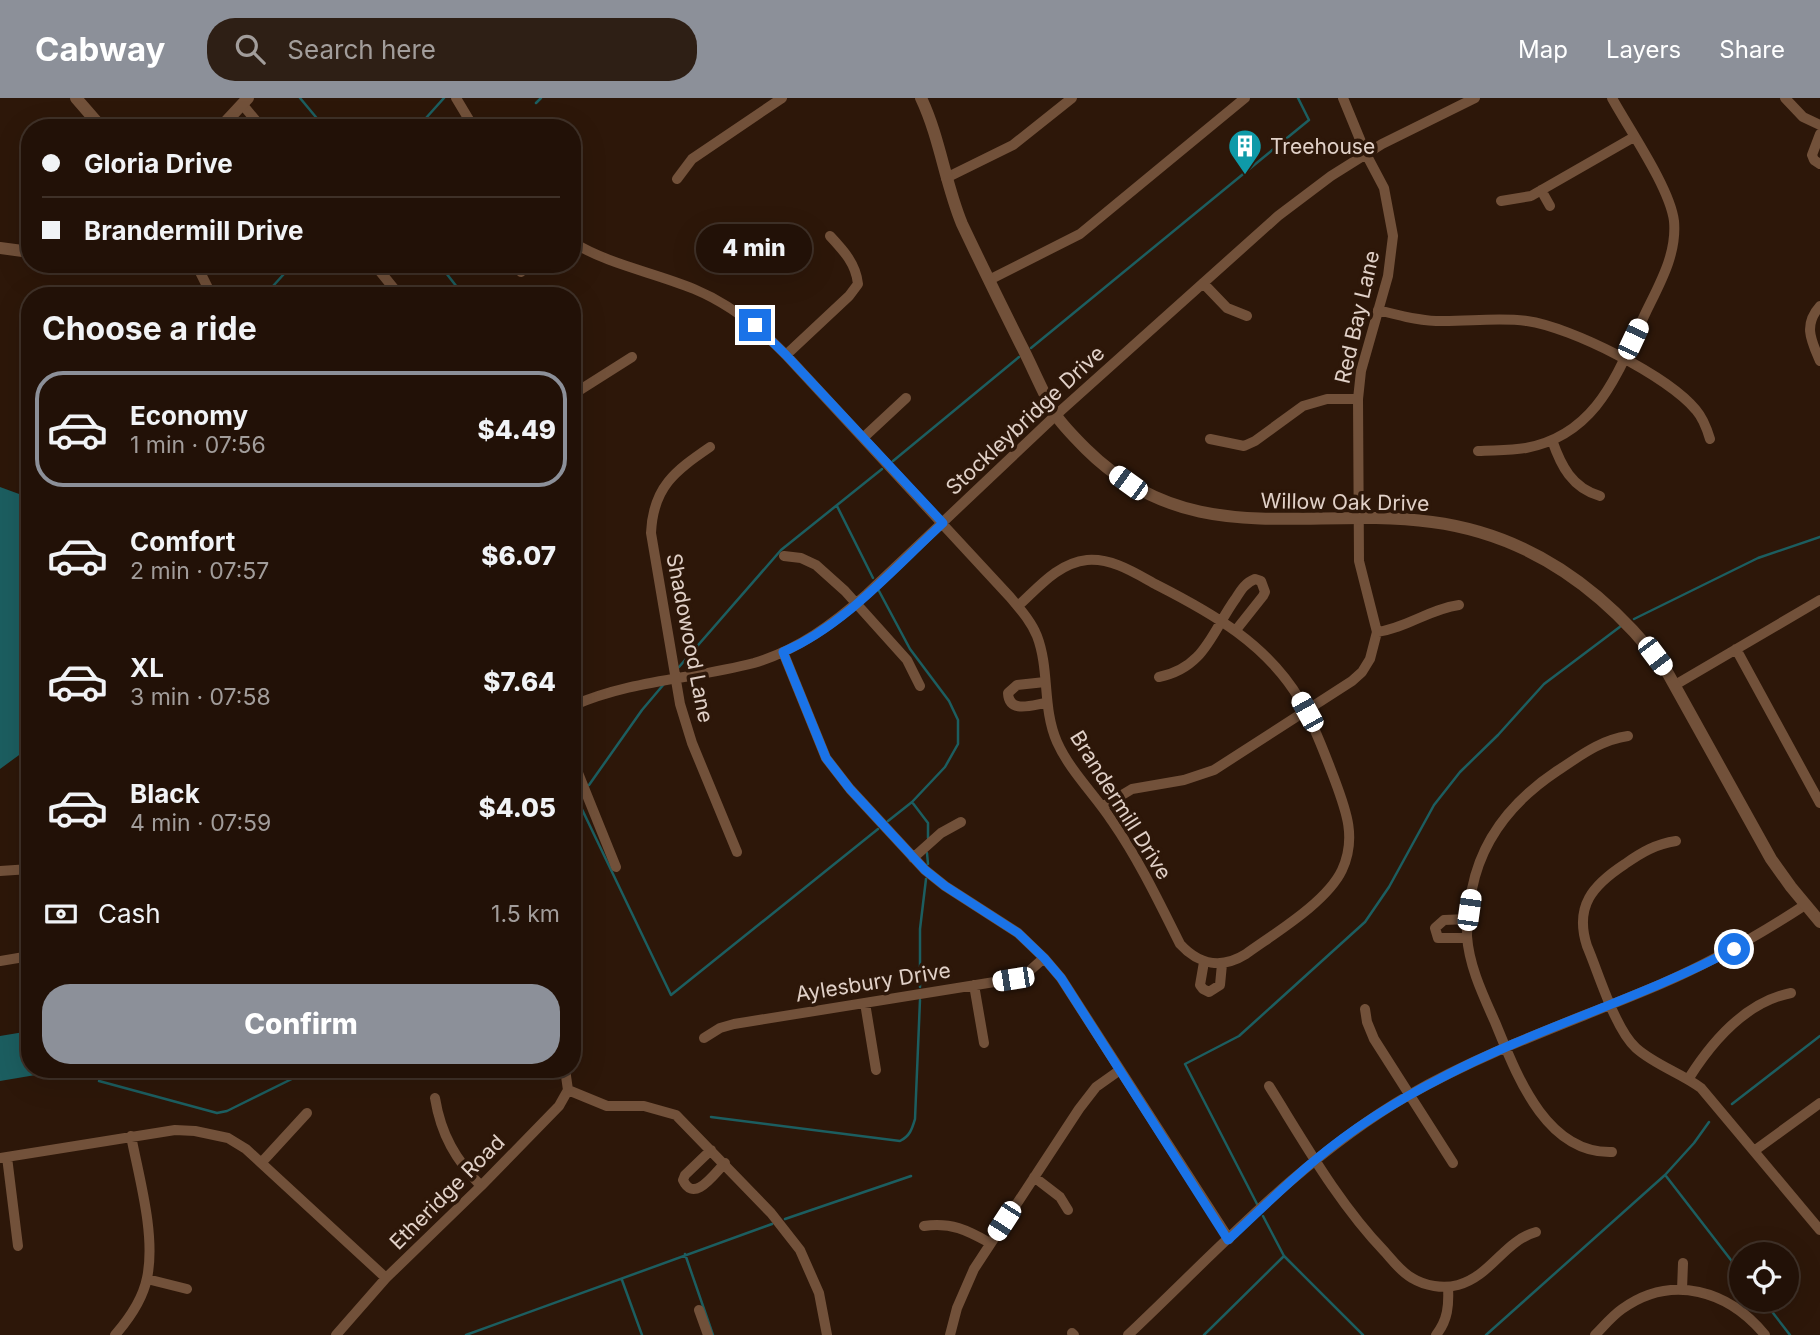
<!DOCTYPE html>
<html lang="en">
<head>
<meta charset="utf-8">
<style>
  body { margin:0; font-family:Inter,sans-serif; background:#2e1f15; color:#f1f3f6; height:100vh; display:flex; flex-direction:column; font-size:26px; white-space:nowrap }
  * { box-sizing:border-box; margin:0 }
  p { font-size:23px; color:#a29d9b }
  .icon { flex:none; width:38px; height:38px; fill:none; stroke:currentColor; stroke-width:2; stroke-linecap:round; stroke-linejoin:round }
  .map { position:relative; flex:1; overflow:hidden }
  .side { position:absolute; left:21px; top:189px; width:560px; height:791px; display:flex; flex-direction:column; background:#221107; border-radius:28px; box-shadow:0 7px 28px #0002,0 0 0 2px #3f3128 }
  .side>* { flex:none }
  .guide { position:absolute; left:21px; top:21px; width:560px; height:154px; border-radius:28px; box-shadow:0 7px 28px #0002,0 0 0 2px #3f3128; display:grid; align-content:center; height:154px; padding:0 21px; background:#221107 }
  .controls { position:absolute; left:1729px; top:1144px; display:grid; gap:14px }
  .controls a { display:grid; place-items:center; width:70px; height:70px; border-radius:50%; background:#221107; box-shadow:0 7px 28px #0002,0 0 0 2px #3f3128; font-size:35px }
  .end { position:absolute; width:32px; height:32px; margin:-16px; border:9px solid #1a73e8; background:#fff; box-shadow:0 0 0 4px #fff }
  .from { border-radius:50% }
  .bubble { position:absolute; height:49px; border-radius:24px; background:#221107; box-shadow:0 7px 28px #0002,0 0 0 2px #3f3128; font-size:23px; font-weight:800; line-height:49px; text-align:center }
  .car { position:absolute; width:21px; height:42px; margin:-21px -10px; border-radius:9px; box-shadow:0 0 5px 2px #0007; background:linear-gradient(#fff 24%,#345 0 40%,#fff 0 76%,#345 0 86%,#fff 0) }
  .guide b { display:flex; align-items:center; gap:24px; height:66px; font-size:26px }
  .guide b+b { border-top:2px solid #3f3128 }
  .guide i { width:18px; height:18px; background:#f1f3f6 }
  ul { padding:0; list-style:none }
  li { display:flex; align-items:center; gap:21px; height:116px; margin:0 14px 10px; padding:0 7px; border:4px solid transparent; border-radius:28px }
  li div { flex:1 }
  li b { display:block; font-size:26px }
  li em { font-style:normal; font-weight:800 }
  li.active { border-color:#8c9099 }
  li>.icon { width:63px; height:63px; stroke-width:1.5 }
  h2 { padding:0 21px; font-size:32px; line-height:84px }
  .pay { display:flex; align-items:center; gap:18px; height:77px; padding:0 21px; font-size:26px }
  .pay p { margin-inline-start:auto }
  .primary-button { display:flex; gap:14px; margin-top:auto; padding:14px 21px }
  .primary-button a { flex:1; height:80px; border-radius:28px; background:#8c9099; color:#fff; font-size:28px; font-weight:800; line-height:80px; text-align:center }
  header { display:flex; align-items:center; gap:42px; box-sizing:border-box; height:98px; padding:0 35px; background:#8c9099; color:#fff }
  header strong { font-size:33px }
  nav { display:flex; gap:38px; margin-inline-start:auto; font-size:24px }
  .search { width:490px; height:63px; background:#2e1f15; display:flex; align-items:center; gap:18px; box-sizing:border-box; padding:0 24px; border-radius:28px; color:#a29d9b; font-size:26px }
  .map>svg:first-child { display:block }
  .water { fill:#1c5e60 }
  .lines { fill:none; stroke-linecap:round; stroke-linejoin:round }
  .stream { stroke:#1c5e60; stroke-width:2.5 }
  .minor { stroke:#72513a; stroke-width:10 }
  .tertiary { stroke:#72513a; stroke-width:12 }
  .route { stroke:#1a73e8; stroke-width:9 }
  .labels { text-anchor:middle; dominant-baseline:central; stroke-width:7; stroke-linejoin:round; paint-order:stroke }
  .poi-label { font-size:21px; fill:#e1d1c8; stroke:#2d1709; text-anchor:start }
  .street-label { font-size:21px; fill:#e1d1c8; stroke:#2d1709 }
</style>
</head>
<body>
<header>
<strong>Cabway</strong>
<div class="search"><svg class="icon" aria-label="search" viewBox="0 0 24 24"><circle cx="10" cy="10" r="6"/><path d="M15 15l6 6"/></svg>Search here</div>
<nav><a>Map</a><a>Layers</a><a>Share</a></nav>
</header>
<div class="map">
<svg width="1820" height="1237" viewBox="0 0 1820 1237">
  <rect width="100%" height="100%" fill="#2d1709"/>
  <path class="water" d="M 0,389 L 30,400 L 30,649 L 0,671 Z
    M 30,933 L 30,971 L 71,971 L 0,983 L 0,938 Z"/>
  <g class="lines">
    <path class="stream" d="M 300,0 L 325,30
      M 536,5 L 541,0
      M 417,30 L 444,0
      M 439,166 L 464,198
      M 264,198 L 293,166
      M 1031,250 L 1309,22 L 1298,0
      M 893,363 L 1019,259
      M 837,408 L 873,480
      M 879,493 L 910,551 L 949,603 L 958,622 L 958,646 L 945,669 L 912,704 L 888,723
      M 1634,521 L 1758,460 L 1820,439
      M 679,569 L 781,452 L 882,371
      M 589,687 L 642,612 L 664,586
      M 578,703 L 671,897 L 878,731
      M 912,704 L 928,725 L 928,740
      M 572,749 L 578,703 L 580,700
      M 927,755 L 928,766
      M 920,889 L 920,831 L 926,781
      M 99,983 L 217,1015 L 227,1013 L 312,971
      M 1732,1006 L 1820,938
      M 711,1019 L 900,1043 C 910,1038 912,1031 915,1021 L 920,902
      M 1666,1078 L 1741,1175
      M 1257,1106 L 1185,966 L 1239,938 L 1365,824 L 1389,789 L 1434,707 L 1460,674 L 1498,637 L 1544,586 L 1621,528
      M 1263,1118 L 1284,1158 L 1363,1237
      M 785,1121 L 911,1078
      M 685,1156 L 713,1237
      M 622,1182 L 642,1237
      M 1763,1202 L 1790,1237
      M 466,1237 L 772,1126
      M 1204,1237 L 1284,1158
      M 1486,1237 L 1665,1077 L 1694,1045 L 1709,1024"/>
    <path class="minor" d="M 456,0 L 474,30
      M 1785,0 L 1803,19 L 1820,27
      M 242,6 L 262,30
      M 1820,36 L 1812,57 L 1814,62 L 1820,66
      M 946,80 L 1013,47 L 1072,0
      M 677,81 L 692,61 L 782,0
      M 1541,92 L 1550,108
      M 1501,103 L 1531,98 L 1634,39
      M 572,144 C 610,167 653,174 694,191 C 730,206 759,229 786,257 L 1010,499 C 1020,511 1031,523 1037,538 C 1050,572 1042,610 1057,644 C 1070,673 1095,697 1112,723 C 1139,762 1159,804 1180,846 C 1199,867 1222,871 1246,856 C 1275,835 1327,804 1342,772 C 1357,740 1346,712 1334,680 C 1324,654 1314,626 1300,602 C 1267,546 1212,515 1157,487 C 1135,475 1113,460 1087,462 C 1058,465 1038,490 1018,508
      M 196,166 L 212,198
      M 374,166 L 400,198
      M 521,174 L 527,166
      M 989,182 L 1080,136 L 1245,0
      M 1203,185 L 1227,210 L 1247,218
      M 1820,208 C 1803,227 1811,242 1820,263
      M 1378,212 C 1397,217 1416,222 1436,223 C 1466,224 1497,219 1527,223 C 1571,229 1668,278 1696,312 C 1703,320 1707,331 1710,341
      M 786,257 L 849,198 L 858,186 C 856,166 844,153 830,138
      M 572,297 L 632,259
      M 863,340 L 906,300
      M 1210,341 L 1244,348 L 1255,343 L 1303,308 L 1327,301 L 1358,301
      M 1552,342 C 1561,368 1572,390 1600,398
      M 710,349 C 675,373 653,389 651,435 L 680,606 L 692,645 L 737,754
      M 1478,353 C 1493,352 1510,353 1526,350 C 1599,336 1618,273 1646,214 C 1660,185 1677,156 1674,123 C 1670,90 1629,31 1612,0
      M 784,458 L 801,460 L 816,467 L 845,493 L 907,562 L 920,588
      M 1377,534 C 1407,530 1429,511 1459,507
      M 1736,551 L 1820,705
      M 783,554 L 826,660 L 850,691 L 925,772 L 945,788 L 1018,835 L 1044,860 L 1061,880 L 1229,1141
      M 1159,579 C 1205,570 1212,533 1236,500 C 1241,492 1245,485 1255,481 L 1261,483 L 1265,494 L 1263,498 L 1236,532
      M 1045,584 L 1017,587 L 1008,595 C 1009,616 1032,607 1046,605
      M 1675,587 L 1820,502
      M 572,608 C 631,582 693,581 754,565 C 798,552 833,526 867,496 L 1056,317 L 1278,118 L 1331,78 L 1382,46 L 1475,0
      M 572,660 L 616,769
      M 1102,709 L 1132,691 L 1184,682 L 1214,672 L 1352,583 L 1362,574 L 1370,561 L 1377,534 L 1359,463 L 1358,301 L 1361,273 L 1388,178 L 1393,138 L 1384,90 L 1366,56 L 1343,0
      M 1676,743 C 1656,746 1642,754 1625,766 C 1593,787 1574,808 1587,848 C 1599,876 1615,931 1636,950 C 1655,967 1681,975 1701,990 L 1820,1132
      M 913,760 L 941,735 L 961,724
      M 0,773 L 30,771
      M 1467,840 L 1438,840 L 1435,830 L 1444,822 L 1468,821
      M 0,863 L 30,858
      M 1204,864 L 1200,887 L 1203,891 L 1209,894 L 1220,887 L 1222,866
      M 974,887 L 984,945
      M 865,905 L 876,972
      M 1365,911 L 1367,924 L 1374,941 L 1453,1065
      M 704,940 L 720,930 L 734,926 L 1013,881 L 1026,876 L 1044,860
      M 1689,980 C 1713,942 1746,904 1791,895
      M 1269,988 C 1304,1044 1338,1105 1385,1154 C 1393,1163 1401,1174 1412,1180 C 1425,1188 1443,1191 1458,1187 C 1491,1178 1504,1143 1536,1134
      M 568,992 L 607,1008 L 644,1008 L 676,1017 L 771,1115 L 800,1152 L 819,1195 L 827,1237
      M 435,1000 C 441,1037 456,1062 481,1088
      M 711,1052 L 685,1077 L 683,1082 C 694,1106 714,1076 725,1065
      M 1754,1053 L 1820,1005
      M 1612,1054 C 1545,1056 1516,975 1495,924 C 1483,897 1469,868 1467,838 C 1467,823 1469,806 1472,791 C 1482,740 1515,701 1557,673 C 1580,658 1600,642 1628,638
      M 7,1059 L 18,1148
      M 0,1060 L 175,1032 L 195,1033 L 228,1040 L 246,1051 L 386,1180
      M 262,1064 L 307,1015
      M 1034,1079 L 1060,1099 L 1068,1112
      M 924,1128 C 951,1124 967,1132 990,1145
      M 147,1181 L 187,1191
      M 1682,1192 L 1683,1165
      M 699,1212 L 708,1237
      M 1072,1235 L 1074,1237
      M 115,1237 C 129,1221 143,1200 147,1180 C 156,1138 139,1079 131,1038
      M 336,1237 L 386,1180 L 481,1088 L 559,1008 L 568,992 L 565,971
      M 950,1237 L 957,1210 L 974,1171 L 1079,1011 L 1096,989 L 1120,972
      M 1128,1237 C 1217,1153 1302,1059 1409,997 C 1489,951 1577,922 1661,886 C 1712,864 1759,837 1805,807
      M 1436,1237 C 1448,1222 1449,1207 1448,1189
      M 1595,1237 C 1604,1228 1612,1218 1622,1211 C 1672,1175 1729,1193 1765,1237"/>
    <path class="tertiary" d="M 76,0 L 102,30
      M 921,0 C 940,40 945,85 962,126 C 981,166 1000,205 1020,245 C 1032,268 1042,293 1055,316 C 1063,328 1076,341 1086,351 C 1191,455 1306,407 1432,424 C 1532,437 1607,494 1666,572 L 1771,761 L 1791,789 L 1820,824
      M 220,30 L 248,0
      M 0,150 L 30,154"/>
  </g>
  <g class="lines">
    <path class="route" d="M 755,227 L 786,257 L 943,425 C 893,471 845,527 783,554 L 826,660 L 850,691 L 925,772 L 945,788 L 1018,835 L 1044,860 L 1061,880 L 1228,1142 C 1257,1115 1285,1087 1314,1063 C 1353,1030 1398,1002 1443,979 C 1536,930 1640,901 1734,851"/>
  </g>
  <defs>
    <g id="building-pin" transform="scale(1.75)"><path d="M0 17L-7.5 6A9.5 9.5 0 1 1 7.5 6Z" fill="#0f9aa8" stroke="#2d1709"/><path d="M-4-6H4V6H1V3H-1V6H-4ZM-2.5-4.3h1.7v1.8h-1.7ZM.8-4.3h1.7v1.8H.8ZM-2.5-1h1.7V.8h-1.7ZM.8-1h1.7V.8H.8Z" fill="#fff"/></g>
  </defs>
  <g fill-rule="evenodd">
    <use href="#building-pin" x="1245" y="48"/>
  </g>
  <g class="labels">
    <g class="poi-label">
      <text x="1270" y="48">Treehouse</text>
    </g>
    <g class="street-label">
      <text transform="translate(1357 219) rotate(-77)">Red Bay Lane</text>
      <text transform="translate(1025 322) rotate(-43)">Stockleybridge Drive</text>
      <text transform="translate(1345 404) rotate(1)">Willow Oak Drive</text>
      <text transform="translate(690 540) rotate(79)">Shadowood Lane</text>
      <text transform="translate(1121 707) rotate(58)">Brandermill Drive</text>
      <text transform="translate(873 884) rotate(-9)">Aylesbury Drive</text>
      <text transform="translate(447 1094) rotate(-45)">Etheridge Road</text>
    </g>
  </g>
</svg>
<div class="controls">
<a><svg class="icon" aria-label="locate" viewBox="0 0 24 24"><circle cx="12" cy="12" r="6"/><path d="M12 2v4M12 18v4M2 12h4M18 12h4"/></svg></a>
</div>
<i class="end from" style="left:1734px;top:851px"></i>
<i class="end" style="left:755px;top:227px"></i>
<div class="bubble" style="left:696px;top:126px;width:116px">4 min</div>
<i class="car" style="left:1633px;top:241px;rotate:25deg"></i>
<i class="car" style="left:1128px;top:385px;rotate:306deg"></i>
<i class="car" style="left:1655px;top:558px;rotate:143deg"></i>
<i class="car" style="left:1307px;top:614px;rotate:331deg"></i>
<i class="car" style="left:1469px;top:812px;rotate:8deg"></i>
<i class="car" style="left:1013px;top:881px;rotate:261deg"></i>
<i class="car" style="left:1004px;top:1123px;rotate:213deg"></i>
<div class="guide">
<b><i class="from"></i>Gloria Drive</b>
<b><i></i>Brandermill Drive</b>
</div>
<section class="side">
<h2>Choose a ride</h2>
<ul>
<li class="active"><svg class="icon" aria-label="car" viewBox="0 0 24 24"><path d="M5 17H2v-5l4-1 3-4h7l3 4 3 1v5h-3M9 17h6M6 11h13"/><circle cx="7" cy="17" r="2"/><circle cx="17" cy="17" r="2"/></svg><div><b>Economy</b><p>1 min · 07:56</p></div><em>$4.49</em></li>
<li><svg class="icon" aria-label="car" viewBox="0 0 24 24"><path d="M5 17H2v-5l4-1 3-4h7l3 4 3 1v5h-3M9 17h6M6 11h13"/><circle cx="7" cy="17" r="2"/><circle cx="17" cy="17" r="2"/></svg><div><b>Comfort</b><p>2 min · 07:57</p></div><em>$6.07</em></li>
<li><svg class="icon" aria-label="car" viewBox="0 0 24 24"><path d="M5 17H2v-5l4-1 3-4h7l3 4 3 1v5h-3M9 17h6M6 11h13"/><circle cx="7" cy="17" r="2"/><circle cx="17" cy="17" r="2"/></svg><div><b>XL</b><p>3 min · 07:58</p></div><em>$7.64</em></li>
<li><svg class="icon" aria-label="car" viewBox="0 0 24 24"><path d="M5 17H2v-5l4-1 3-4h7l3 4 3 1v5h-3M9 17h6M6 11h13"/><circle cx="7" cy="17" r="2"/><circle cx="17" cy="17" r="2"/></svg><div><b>Black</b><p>4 min · 07:59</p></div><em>$4.05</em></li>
</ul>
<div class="pay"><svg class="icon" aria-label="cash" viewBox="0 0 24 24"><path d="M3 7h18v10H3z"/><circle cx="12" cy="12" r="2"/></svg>Cash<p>1.5 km</p></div>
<div class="primary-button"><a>Confirm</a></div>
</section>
</div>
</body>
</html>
